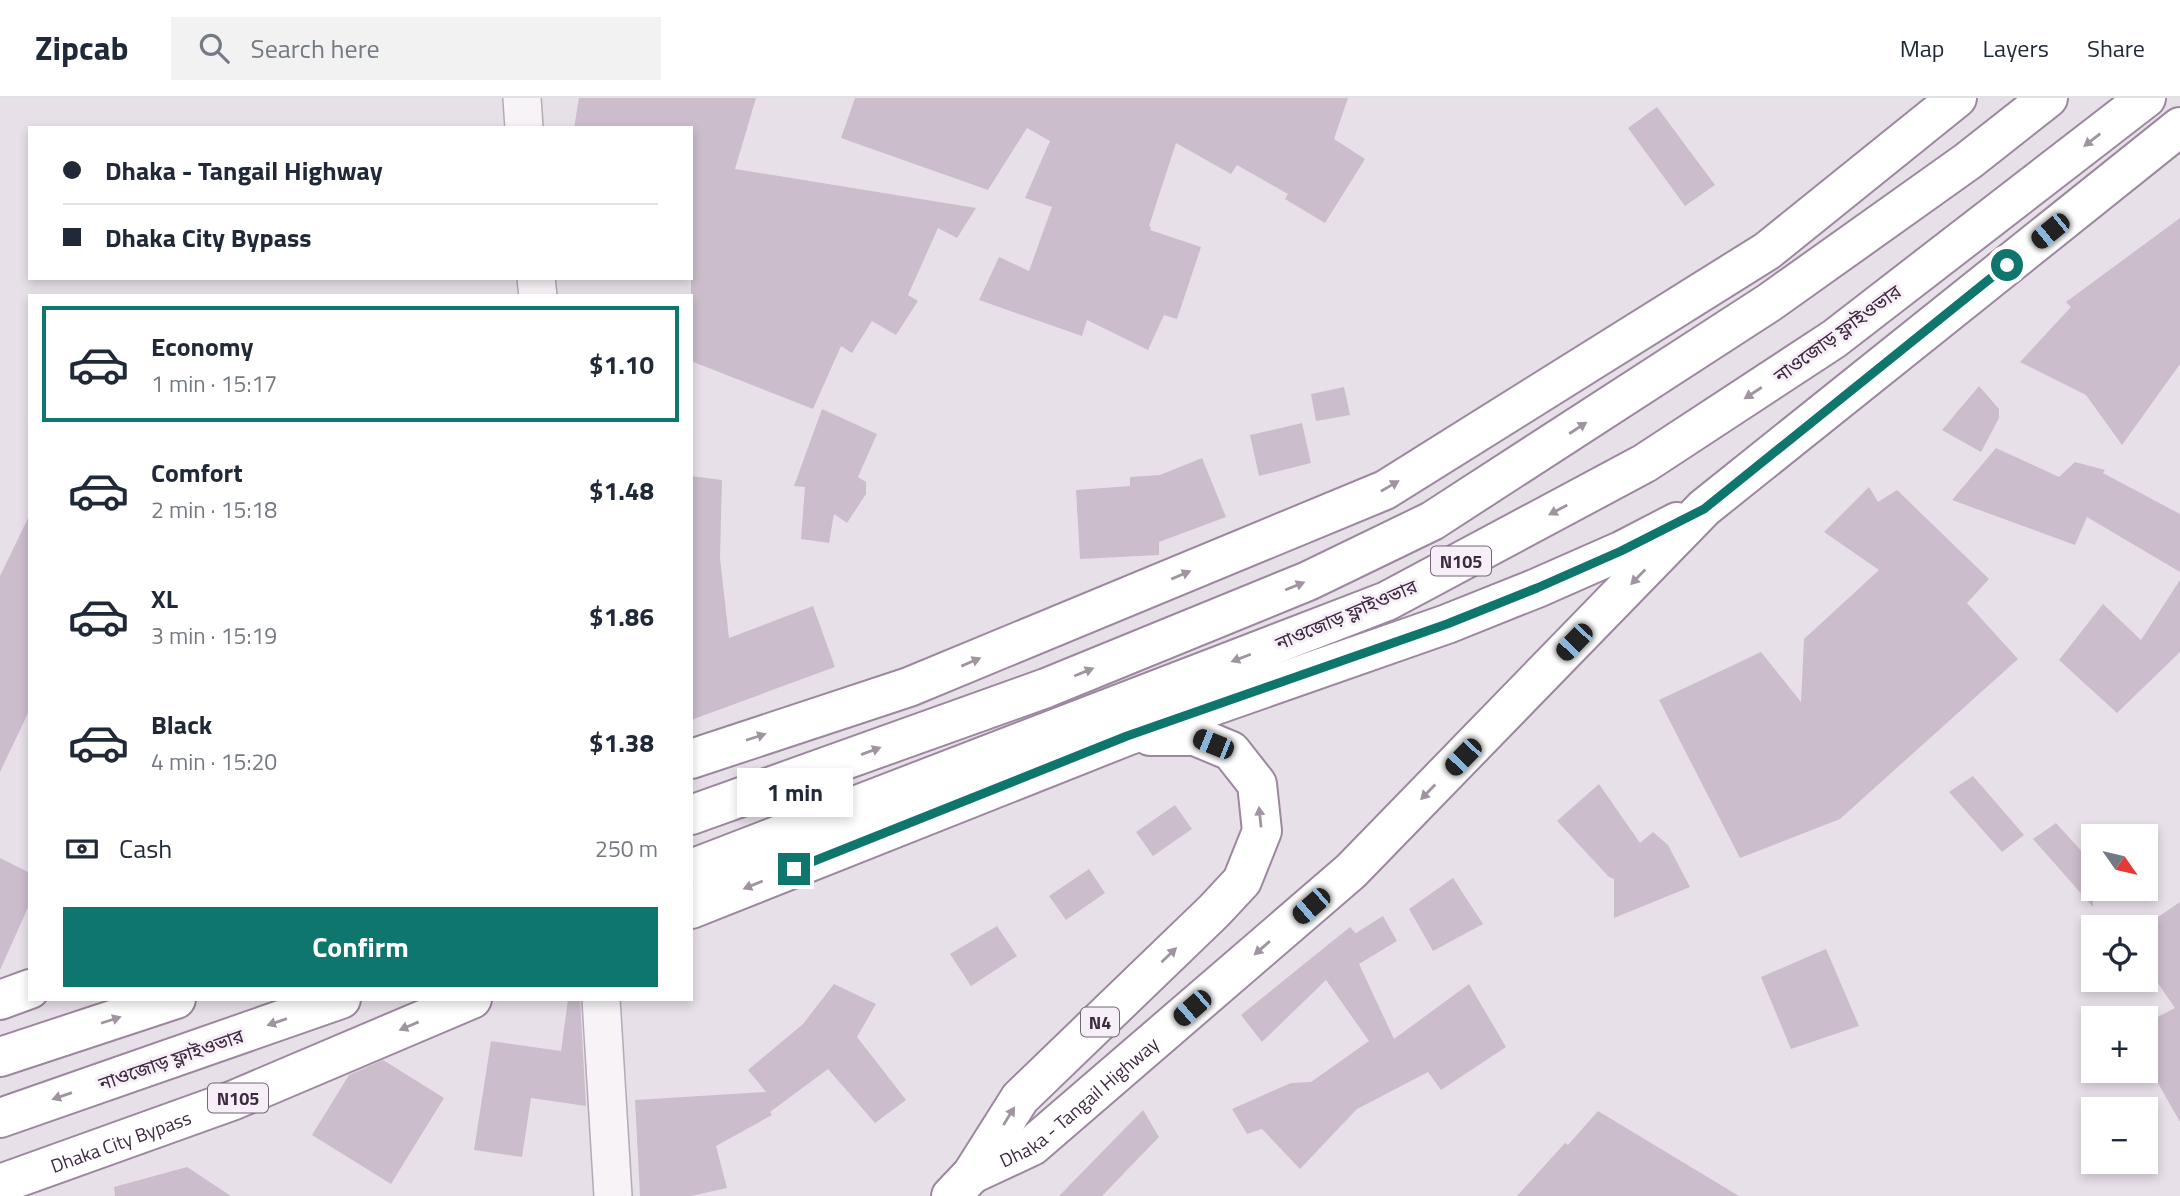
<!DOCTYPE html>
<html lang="en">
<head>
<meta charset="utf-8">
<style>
  body { margin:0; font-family:"Titillium Web","Noto Sans Bengali",sans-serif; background:#f2f2f3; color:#1f2937; height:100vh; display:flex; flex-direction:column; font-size:26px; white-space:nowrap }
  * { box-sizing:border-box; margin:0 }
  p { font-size:23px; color:#747a83 }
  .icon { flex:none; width:38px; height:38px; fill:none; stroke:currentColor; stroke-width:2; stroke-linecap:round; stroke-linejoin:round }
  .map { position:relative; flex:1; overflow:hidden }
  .details { position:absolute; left:28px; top:196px; width:665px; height:707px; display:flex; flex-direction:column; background:#fff; border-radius:0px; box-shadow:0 4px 10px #0003 }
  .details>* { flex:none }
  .hud { position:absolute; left:28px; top:28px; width:665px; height:154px; border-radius:0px; box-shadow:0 4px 10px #0003; display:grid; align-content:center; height:154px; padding:0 35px; background:#fff }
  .needle { width:46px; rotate:124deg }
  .controls { position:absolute; left:2081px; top:726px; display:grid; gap:14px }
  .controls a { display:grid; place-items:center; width:77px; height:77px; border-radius:0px; background:#fff; box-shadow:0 4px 10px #0003; font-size:35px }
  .end { position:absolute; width:32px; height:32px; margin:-16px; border:9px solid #0f766e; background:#fff; box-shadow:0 0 0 4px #fff }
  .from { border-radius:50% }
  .bubble { position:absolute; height:49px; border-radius:0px; background:#fff; box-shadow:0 4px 10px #0003; font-size:23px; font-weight:700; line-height:49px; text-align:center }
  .car { position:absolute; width:21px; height:42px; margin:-21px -10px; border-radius:9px; box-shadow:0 0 5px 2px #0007; background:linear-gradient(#222 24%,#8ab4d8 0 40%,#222 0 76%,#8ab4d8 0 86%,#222 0) }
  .hud b { display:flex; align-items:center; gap:24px; height:66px; font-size:26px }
  .hud b+b { border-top:2px solid #e0e1e3 }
  .hud i { width:18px; height:18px; background:#1f2937 }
  ul { padding:12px 0 0; list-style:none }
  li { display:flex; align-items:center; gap:21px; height:116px; margin:0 14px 10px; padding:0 21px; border:4px solid transparent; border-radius:0px }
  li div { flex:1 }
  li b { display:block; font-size:26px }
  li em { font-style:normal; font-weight:700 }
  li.selected { border-color:#0f766e }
  li>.icon { width:63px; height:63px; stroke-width:1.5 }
  .pay { display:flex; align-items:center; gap:18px; height:77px; padding:0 35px; font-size:26px }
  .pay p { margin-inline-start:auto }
  .primary-button { display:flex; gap:14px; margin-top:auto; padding:14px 35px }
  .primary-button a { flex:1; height:80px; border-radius:0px; background:#0f766e; color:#fff; font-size:28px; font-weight:700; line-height:80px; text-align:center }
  header { display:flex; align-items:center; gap:42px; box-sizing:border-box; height:98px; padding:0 35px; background:#fff; border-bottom:2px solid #e0e1e3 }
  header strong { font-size:33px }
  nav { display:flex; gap:38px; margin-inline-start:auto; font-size:24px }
  .search { width:490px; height:63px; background:#f2f2f3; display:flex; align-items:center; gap:18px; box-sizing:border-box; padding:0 24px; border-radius:0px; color:#747a83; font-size:26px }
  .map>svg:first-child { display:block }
  .building { fill:#cbbdcc }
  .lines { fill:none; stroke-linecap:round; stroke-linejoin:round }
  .street-casing { stroke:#b5a9b7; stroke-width:40 }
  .highway-casing { stroke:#9d87a0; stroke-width:42 }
  .street { stroke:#f7f3f7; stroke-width:37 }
  .highway { stroke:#fff; stroke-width:38 }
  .oneway { fill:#9f94a0 }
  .route { stroke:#0f766e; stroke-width:9 }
  .labels { text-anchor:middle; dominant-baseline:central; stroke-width:6; stroke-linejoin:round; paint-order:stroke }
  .shield { fill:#f6eff7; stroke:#766478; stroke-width:2 }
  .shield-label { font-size:18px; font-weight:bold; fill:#3f2841 }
  .street-label { font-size:19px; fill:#3f2841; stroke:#f6eff7 }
</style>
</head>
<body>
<header>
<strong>Zipcab</strong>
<div class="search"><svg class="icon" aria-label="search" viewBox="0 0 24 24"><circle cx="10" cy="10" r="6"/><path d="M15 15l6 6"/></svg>Search here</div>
<nav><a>Map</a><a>Layers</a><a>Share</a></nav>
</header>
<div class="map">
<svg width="2180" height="1098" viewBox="0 0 2180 1098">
  <rect width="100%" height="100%" fill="#e8e0e9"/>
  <path class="building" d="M 579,0 L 756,0 L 735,71 L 976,110 L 957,140 L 938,130 L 908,197 L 918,203 L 896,237 L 872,223 L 852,255 L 841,248 L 813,311 L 691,263 L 691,30 L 574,30 Z
    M 855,0 L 1348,0 L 1334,41 L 1365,61 L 1325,125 L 1285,101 L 1288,96 L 1237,67 L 1231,76 L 1176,45 L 1149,128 L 1151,129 L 1150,132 L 1201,149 L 1177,221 L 1164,217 L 1148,252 L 1087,222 L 1082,238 L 979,202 L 999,159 L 1029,173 L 1052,109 L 1025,100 L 1050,43 L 1027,30 L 988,92 L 841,40 Z
    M 1657,9 L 1715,87 L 1685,108 L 1628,30 Z
    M 2180,120 L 2180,266 L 2122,347 L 2086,297 L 2020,264 L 2071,209 L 2066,204 Z
    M 1979,288 L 1999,311 L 1999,320 L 1981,354 L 1942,332 Z
    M 1344,289 L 1350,317 L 1316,323 L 1311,296 Z
    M 822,311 L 877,336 L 858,379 L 866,384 L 866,396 L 847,425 L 834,416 L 829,445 L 801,441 L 805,389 L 794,388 Z
    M 1302,325 L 1311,365 L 1259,378 L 1250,337 Z
    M 1996,350 L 2059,379 L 2075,364 L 2105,372 L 2103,375 L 2180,416 L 2180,474 L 2087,419 L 2075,447 L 1952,402 Z
    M 1202,360 L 1226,419 L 1159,444 L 1159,457 L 1080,461 L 1076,392 L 1130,388 L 1130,379 L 1160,377 Z
    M 691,378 L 722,382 L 720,460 L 729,540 L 813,508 L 835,569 L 691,622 Z
    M 1869,389 L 1878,404 L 1897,392 L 1989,481 L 1967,505 L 2018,561 L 1840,721 L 1740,760 L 1659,602 L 1761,554 L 1801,604 L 1804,541 L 1879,472 L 1824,434 Z
    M 30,416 L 30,611 L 0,674 L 0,478 Z
    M 2180,482 L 2180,554 L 2117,615 L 2059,562 L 2103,506 L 2141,542 Z
    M 1973,678 L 2024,737 L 2002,754 L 1949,694 Z
    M 1599,686 L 1640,745 L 1653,734 L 1668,747 L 1690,789 L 1614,820 L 1614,781 L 1609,779 L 1557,723 Z
    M 1175,707 L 1192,731 L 1153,758 L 1136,734 Z
    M 2056,725 L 2093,766 L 2093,809 L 2033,741 Z
    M 0,760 L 30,775 L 30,805 L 0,872 Z
    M 1089,771 L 1105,795 L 1066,822 L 1049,798 Z
    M 1453,780 L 1483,826 L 1433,853 L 1409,811 Z
    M 2180,804 L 2180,1024 L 2146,964 L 2146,925 L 2175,910 L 2146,868 L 2146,827 Z
    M 1383,818 L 1397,843 L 1359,866 L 1394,941 L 1469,886 L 1506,949 L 1441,992 L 1428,974 L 1357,1011 L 1300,1071 L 1262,1031 L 1247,1036 L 1232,1011 L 1291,985 L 1311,984 L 1369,943 L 1326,882 L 1262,944 L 1241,917 L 1350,829 L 1356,835 Z
    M 997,828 L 1017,858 L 971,888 L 950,856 Z
    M 1826,851 L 1859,928 L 1791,951 L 1761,879 Z
    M 834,886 L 876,906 L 857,939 L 906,1002 L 875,1025 L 828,971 L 770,1014 L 772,1017 L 716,1048 L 727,1090 L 691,1098 L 640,1098 L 635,1002 L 766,994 L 748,972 L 803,926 Z
    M 568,901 L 580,901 L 586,1008 L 531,1000 L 522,1059 L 474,1052 L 491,943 L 561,953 Z
    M 383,962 L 444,1000 L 391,1086 L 312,1037 L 349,977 Z
    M 1143,1012 L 1159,1039 L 1102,1098 L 1059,1098 Z
    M 1598,1013 L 1739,1098 L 1517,1098 L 1565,1045 L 1568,1047 Z
    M 187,1069 L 231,1098 L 115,1098 L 114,1089 Z"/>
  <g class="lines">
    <g class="street-casing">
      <path id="street" d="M 522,0 L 524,30
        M 536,180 L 538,198
        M 601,901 L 613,1098"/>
    </g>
    <g class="highway-casing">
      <g id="highway">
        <path d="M 691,661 L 909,589 L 1385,392 L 1767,153 L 1957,0"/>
        <path d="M 691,717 L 1046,590 L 1308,483 L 1432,423 L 1770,204 L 1968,63 L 2048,0"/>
        <path d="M 691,771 L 1387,503 L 1645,365 L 1834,241 L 2146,0"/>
        <path d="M 691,811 L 1127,638 L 1447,526 L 1537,490 L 1621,453 L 1677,424"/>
        <path d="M 0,902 L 30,891"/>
        <path d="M 0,959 L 176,901"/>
        <path d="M 0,1020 L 341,901"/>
        <path id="s1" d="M 972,1076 L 1032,1048 L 1351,773 L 1704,410 L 2180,29"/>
        <path id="s2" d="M 0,1086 L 234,1002 L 472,901"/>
        <path d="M 951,1098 L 972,1076 L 1020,1000 L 1214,813 L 1242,783 L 1262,733 L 1257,686 L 1231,653 L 1195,638 L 1150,638"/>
      </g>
    </g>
    <use href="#street" class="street"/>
    <use href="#highway" class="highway"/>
  </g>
  <defs><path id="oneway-solid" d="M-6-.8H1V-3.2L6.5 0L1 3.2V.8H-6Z" transform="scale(1.75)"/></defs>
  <g class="oneway">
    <use href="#oneway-solid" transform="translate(2092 42) rotate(142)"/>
    <use href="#oneway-solid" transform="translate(1753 295) rotate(147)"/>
    <use href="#oneway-solid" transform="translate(1578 330) rotate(-33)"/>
    <use href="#oneway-solid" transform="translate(1390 388) rotate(-30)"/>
    <use href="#oneway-solid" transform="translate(1558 412) rotate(152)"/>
    <use href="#oneway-solid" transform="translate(1181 477) rotate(-23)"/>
    <use href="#oneway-solid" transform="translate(1638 479) rotate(134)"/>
    <use href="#oneway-solid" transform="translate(1295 488) rotate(-22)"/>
    <use href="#oneway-solid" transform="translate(1241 560) rotate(159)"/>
    <use href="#oneway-solid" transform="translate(971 564) rotate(-23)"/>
    <use href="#oneway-solid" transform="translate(1084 574) rotate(-22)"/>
    <use href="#oneway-solid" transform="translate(756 639) rotate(-18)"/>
    <use href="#oneway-solid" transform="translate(871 653) rotate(-20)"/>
    <use href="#oneway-solid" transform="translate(1428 694) rotate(134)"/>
    <use href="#oneway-solid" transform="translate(1260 719) rotate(-96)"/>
    <use href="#oneway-solid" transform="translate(753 787) rotate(158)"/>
    <use href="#oneway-solid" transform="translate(1262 850) rotate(139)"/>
    <use href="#oneway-solid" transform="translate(1169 857) rotate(-44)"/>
    <use href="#oneway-solid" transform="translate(111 922) rotate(-18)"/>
    <use href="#oneway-solid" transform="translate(277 924) rotate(161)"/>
    <use href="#oneway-solid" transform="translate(409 928) rotate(157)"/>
    <use href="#oneway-solid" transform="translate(62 998) rotate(161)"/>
    <use href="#oneway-solid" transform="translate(1009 1018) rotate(-58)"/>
  </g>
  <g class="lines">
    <path class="route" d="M 794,771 L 1127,638 L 1447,526 L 1537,490 L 1621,453 L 1704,411 L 2007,167"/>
  </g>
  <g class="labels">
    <g class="shield">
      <rect x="1431" y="448.5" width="60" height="29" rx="5"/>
      <rect x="1081" y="909.5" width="38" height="29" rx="5"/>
      <rect x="208" y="985.5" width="60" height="29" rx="5"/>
    </g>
    <g class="shield-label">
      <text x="1461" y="463">N105</text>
      <text x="1100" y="924">N4</text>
      <text x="238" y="1000">N105</text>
    </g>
    <g class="street-label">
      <text transform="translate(1837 235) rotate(-36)">নাওজোড় ফ্লাইওভার</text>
      <text transform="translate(1346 516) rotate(-23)">নাওজোড় ফ্লাইওভার</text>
      <text transform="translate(171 961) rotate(-19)">নাওজোড় ফ্লাইওভার</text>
      <text stroke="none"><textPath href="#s1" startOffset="130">Dhaka - Tangail Highway</textPath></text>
      <text stroke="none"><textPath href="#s2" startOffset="128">Dhaka City Bypass</textPath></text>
    </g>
  </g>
</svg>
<div class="controls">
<a><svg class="needle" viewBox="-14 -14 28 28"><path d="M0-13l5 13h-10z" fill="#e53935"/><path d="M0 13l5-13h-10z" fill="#747a83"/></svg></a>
<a><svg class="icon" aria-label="locate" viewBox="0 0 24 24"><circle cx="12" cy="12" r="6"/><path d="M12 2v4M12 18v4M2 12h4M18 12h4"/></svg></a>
<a>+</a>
<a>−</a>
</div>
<i class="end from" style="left:2007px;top:167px"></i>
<i class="end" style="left:794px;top:771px"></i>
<div class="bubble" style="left:737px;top:670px;width:116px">1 min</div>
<i class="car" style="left:2050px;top:133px;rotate:231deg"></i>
<i class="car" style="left:1574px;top:544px;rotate:224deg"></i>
<i class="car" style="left:1213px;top:646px;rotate:292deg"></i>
<i class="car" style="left:1463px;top:659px;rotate:224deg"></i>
<i class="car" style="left:1311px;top:808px;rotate:229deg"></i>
<i class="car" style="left:1192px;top:910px;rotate:229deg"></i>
<div class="hud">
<b><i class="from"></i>Dhaka - Tangail Highway</b>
<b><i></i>Dhaka City Bypass</b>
</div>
<section class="details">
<ul>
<li class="selected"><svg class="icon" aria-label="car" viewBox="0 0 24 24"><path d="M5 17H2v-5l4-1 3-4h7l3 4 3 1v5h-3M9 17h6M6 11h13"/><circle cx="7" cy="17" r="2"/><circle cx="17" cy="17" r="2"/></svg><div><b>Economy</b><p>1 min · 15:17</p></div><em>$1.10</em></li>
<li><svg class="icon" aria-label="car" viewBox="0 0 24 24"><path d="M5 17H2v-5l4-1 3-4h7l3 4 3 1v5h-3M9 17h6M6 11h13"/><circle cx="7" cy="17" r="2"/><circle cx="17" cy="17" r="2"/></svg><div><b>Comfort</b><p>2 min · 15:18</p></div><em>$1.48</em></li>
<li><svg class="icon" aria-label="car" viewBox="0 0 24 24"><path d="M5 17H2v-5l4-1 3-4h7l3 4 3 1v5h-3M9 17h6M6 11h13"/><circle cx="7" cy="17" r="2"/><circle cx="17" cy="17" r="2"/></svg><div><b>XL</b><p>3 min · 15:19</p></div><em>$1.86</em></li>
<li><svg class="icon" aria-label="car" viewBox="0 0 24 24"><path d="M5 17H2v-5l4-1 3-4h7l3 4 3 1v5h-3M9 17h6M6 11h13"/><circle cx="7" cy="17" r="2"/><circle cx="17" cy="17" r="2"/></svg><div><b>Black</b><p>4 min · 15:20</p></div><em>$1.38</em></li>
</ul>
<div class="pay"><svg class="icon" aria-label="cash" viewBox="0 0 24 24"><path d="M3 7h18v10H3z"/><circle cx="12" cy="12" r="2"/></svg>Cash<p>250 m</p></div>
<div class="primary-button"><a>Confirm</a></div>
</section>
</div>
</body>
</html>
